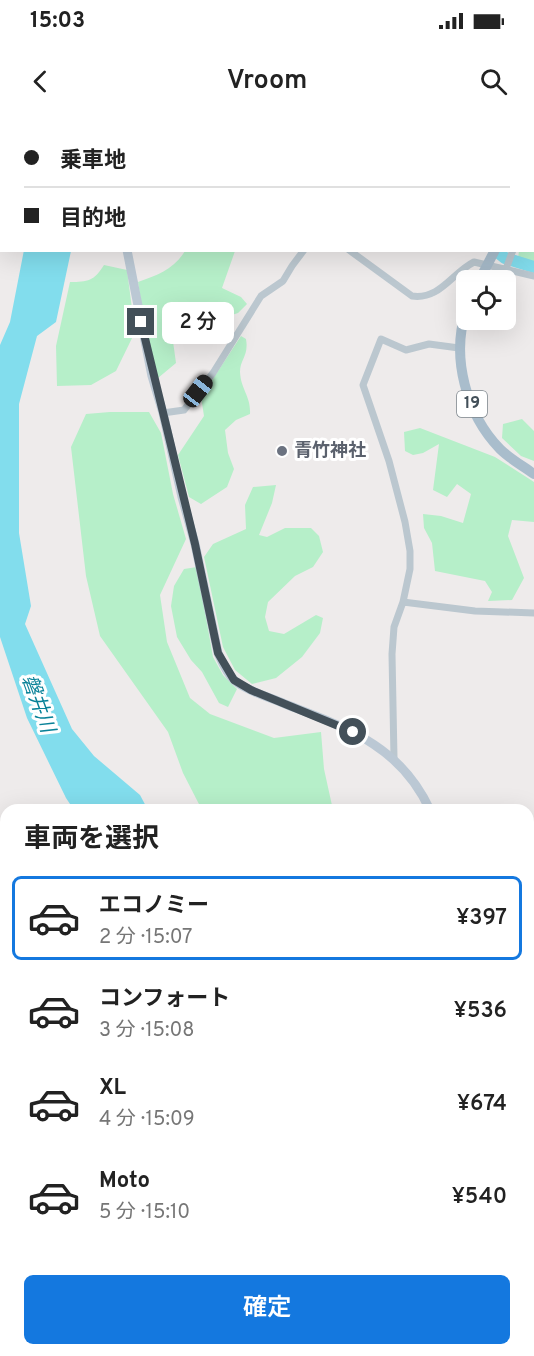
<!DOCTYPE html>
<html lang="ja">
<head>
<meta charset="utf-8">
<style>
  body { margin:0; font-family:Overpass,"Noto Sans JP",sans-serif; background:#f6f6f6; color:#222; height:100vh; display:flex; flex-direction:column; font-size:22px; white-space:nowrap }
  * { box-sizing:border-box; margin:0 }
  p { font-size:20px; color:#767676 }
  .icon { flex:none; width:33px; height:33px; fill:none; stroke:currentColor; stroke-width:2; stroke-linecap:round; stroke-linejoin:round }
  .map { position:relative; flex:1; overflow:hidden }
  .drawer { position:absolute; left:0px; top:684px; width:534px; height:552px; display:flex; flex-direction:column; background:#fff; border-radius:18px 18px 0 0; box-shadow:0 6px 24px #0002 }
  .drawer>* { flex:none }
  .top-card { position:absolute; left:0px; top:0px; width:534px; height:132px; box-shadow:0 6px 24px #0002; display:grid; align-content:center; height:132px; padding:0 24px; background:#fff }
  .controls { position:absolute; left:456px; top:150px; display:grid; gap:12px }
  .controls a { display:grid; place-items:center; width:60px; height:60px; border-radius:9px; background:#fff; box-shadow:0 6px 24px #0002; font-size:30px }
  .end { position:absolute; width:27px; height:27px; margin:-14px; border:8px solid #435059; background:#fff; box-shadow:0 0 0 3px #fff }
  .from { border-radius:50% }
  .bubble { position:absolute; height:42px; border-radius:9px; background:#fff; box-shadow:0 6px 24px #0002; font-size:20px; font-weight:600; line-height:42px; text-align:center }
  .car { position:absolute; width:18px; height:36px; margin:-18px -9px; border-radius:8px; box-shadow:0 0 4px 2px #0007; background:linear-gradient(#222 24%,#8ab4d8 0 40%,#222 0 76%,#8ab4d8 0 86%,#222 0) }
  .top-card b { display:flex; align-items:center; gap:21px; height:57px; font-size:22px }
  .top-card b+b { border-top:2px solid #e0e0e0 }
  .top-card i { width:15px; height:15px; background:#222 }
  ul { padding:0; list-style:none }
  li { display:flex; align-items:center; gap:18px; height:84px; margin:0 12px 9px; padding:0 12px; border:3px solid transparent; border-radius:9px }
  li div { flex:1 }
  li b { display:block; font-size:22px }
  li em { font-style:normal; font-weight:600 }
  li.current { border-color:#1478df }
  li>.icon { width:54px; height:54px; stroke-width:1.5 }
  h2 { padding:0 24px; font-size:27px; line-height:72px }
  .button { display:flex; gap:12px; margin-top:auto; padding:12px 24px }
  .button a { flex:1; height:69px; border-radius:9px; background:#1478df; color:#fff; font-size:24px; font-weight:600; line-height:69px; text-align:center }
  .status { display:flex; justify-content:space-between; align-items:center; height:42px; padding:0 30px; background:#fff; direction:ltr }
  .status svg { height:16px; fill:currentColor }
  header { display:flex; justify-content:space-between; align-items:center; height:78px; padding:0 24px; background:#fff; font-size:27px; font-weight:600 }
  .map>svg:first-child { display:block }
  .green { fill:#b6efc9 }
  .water { fill:#82dded }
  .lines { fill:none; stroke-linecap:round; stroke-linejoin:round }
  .stream { stroke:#82dded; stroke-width:2 }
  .river { stroke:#82dded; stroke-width:12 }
  .street { stroke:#bbc7cf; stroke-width:7 }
  .secondary { stroke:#bbc8d4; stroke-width:9 }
  .primary { stroke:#a9bdcc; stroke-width:10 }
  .primary-bridge { stroke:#a9bdcc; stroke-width:10 }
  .route { stroke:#435059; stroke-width:8 }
  .worship-dot { fill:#6b7280; stroke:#fff; stroke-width:2 }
  .labels { text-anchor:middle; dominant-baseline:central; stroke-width:6; stroke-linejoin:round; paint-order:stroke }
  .shield { fill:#fff; stroke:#7b848b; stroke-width:1.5 }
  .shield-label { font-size:16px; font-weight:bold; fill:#435059 }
  .worship-label { font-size:18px; font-weight:bold; fill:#5b616d; stroke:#fff; text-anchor:start }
  .water-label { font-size:20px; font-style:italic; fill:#098298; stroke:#fff }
</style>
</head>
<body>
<div class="status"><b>15:03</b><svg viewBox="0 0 49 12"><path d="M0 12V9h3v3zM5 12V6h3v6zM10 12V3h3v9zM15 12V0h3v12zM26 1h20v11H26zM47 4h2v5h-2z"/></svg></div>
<header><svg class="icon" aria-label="back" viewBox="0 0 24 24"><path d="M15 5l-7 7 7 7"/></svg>Vroom<svg class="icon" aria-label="search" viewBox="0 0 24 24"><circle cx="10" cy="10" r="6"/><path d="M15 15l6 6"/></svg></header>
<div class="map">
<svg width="534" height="1236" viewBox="0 0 534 1236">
  <rect width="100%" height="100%" fill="#eeebeb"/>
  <path class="green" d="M 533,89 L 534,90 L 534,144 L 519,140 L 518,138 L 519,131 L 532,130 Z
    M 185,131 L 235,131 L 222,168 L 241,177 L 247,184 L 238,193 L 201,205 L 189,198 L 172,214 L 176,243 L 158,258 L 145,207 L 138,162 C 158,155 174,149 185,131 Z
    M 104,145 L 127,150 L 135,212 L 116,251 L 91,265 L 57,266 L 56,226 L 70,162 C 88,162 94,161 104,145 Z
    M 241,216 L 246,219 C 249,236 240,239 240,252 C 241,270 251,276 250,294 L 236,300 L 225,310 L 228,333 L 234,349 L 227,367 L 201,384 L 189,377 L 178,335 L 204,296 L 201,277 Z
    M 110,292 L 149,292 L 161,313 L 173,374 L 186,419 L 160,475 L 167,522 L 190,578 L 210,594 L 274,618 L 321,612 L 324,649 L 333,690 L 202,690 L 183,653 L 168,612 L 100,516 L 86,456 L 71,327 L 86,294 Z
    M 522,299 L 534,311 L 534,341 L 521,336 L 502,318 L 503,304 Z
    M 420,308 L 495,337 L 534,362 L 534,402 L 512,400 L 508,416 L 524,458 L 512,480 L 488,481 L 492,472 L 485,461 L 435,451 L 432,423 L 424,408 L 423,394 L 441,396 L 463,403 L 471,374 L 457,364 L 447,377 L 433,370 L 439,324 L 423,333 L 413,335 L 405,331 L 404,312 Z
    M 276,365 L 272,383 L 259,415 L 267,417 L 285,408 L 311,408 L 319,416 L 323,432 L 313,447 L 295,456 L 268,482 L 265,497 L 269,511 L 284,514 L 316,495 L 323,498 L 320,513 L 302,537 L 276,558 L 252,564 L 235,550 L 223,527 L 204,437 L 213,424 L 246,409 L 245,385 L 253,367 Z
    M 197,447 L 213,537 L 223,555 L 237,569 L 228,587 L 219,583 L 202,552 L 191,540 L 177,517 L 171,486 L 174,466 L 184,449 Z
    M 0,994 L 6,995 L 6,1205 L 0,1202 Z
    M 71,1230 L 184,1230 L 171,1236 L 95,1236 Z
    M 217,1230 L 232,1230 L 235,1236 L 203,1236 Z"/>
  <path class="water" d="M 24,130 L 71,131 L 56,202 L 37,216 L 19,284 L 19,413 L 31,486 L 25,504 L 72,609 L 94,636 L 140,675 L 148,690 L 74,690 L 66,678 L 27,598 L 0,517 L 0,225 L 10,202 Z
    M 0,755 L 6,769 L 6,971 L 0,971 Z
    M 439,1230 L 476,1230 L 477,1236 L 440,1236 Z"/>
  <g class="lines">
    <path class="stream" d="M 0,1220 L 6,1223
      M 26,1230 L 43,1236
      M 179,1236 L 191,1230"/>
    <path class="river" d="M 474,0 L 475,2
      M 495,130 L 505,138 L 534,147"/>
    <path class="street" d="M 110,2 L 111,0
      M 0,51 L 2,46
      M 532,80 L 534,77
      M 349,130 L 412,176 C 440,180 452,153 474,142 L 534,156
      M 506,149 L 513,130
      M 163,293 L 184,290 L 213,253 L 261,176 L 283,161 L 292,146 L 304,130
      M 403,482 L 475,491 L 534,493
      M 394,638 L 392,534 L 394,507 L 403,482 L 410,449 L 410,431 L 405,402 L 389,341 L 363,265 L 381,219 L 406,230 L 429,224 L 459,228
      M 0,933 L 6,934
      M 0,1207 L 6,1209
      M 66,1230 L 83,1236
      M 238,1230 L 241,1236"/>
    <path class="secondary" d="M 127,130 L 152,256 L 163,293 L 182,377 L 195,424 L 218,533 C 222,542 227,554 235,561 C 249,572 269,577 285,584 C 347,608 400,625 430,690
      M 528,722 L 534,722
      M 528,906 L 534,917
      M 0,988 L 6,989"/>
    <path class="primary" d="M 532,62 L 534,60
      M 466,191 C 451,237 466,294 500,329 C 510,339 523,346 534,354"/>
    <path class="primary-bridge" d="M 481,157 L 495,130"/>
  </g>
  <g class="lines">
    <path class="route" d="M 141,202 L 195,424 L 218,533 L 234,560 L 251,570 L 353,612"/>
  </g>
  <circle class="worship-dot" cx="282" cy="331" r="6"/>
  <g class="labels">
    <rect class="shield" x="457" y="271" width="30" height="26" rx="4.5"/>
    <g class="shield-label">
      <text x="472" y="284">19</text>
    </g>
    <g class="worship-label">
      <text x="294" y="331">青竹神社</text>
    </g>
    <g class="water-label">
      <text transform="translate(37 584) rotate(70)">磐井川</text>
    </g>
  </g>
</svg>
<div class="controls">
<a><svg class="icon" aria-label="locate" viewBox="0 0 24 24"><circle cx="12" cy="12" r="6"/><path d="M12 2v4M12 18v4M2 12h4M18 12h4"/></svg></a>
</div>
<i class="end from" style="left:353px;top:612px"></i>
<i class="end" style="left:141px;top:202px"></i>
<div class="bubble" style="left:162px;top:182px;width:72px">2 分</div>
<i class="car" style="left:198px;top:271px;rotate:38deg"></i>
<div class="top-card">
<b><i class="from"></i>乗車地</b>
<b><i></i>目的地</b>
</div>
<section class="drawer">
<h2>車両を選択</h2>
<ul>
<li class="current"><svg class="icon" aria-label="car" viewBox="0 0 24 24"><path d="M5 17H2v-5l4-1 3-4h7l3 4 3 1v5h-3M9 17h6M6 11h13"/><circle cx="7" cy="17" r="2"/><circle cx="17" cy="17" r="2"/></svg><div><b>エコノミー</b><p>2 分 · 15:07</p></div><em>¥397</em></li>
<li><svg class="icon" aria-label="car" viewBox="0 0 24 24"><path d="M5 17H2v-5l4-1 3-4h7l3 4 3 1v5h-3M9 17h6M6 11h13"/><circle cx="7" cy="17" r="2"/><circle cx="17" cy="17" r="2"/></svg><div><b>コンフォート</b><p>3 分 · 15:08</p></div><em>¥536</em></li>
<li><svg class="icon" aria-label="car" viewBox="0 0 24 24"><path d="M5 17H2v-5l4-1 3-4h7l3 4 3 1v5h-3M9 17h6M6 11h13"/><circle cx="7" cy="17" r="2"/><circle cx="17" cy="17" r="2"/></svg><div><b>XL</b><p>4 分 · 15:09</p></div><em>¥674</em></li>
<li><svg class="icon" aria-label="car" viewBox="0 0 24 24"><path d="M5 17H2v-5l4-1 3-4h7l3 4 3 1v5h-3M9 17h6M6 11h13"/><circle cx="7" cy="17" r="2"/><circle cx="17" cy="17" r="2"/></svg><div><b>Moto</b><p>5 分 · 15:10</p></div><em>¥540</em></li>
</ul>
<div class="button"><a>確定</a></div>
</section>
</div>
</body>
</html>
